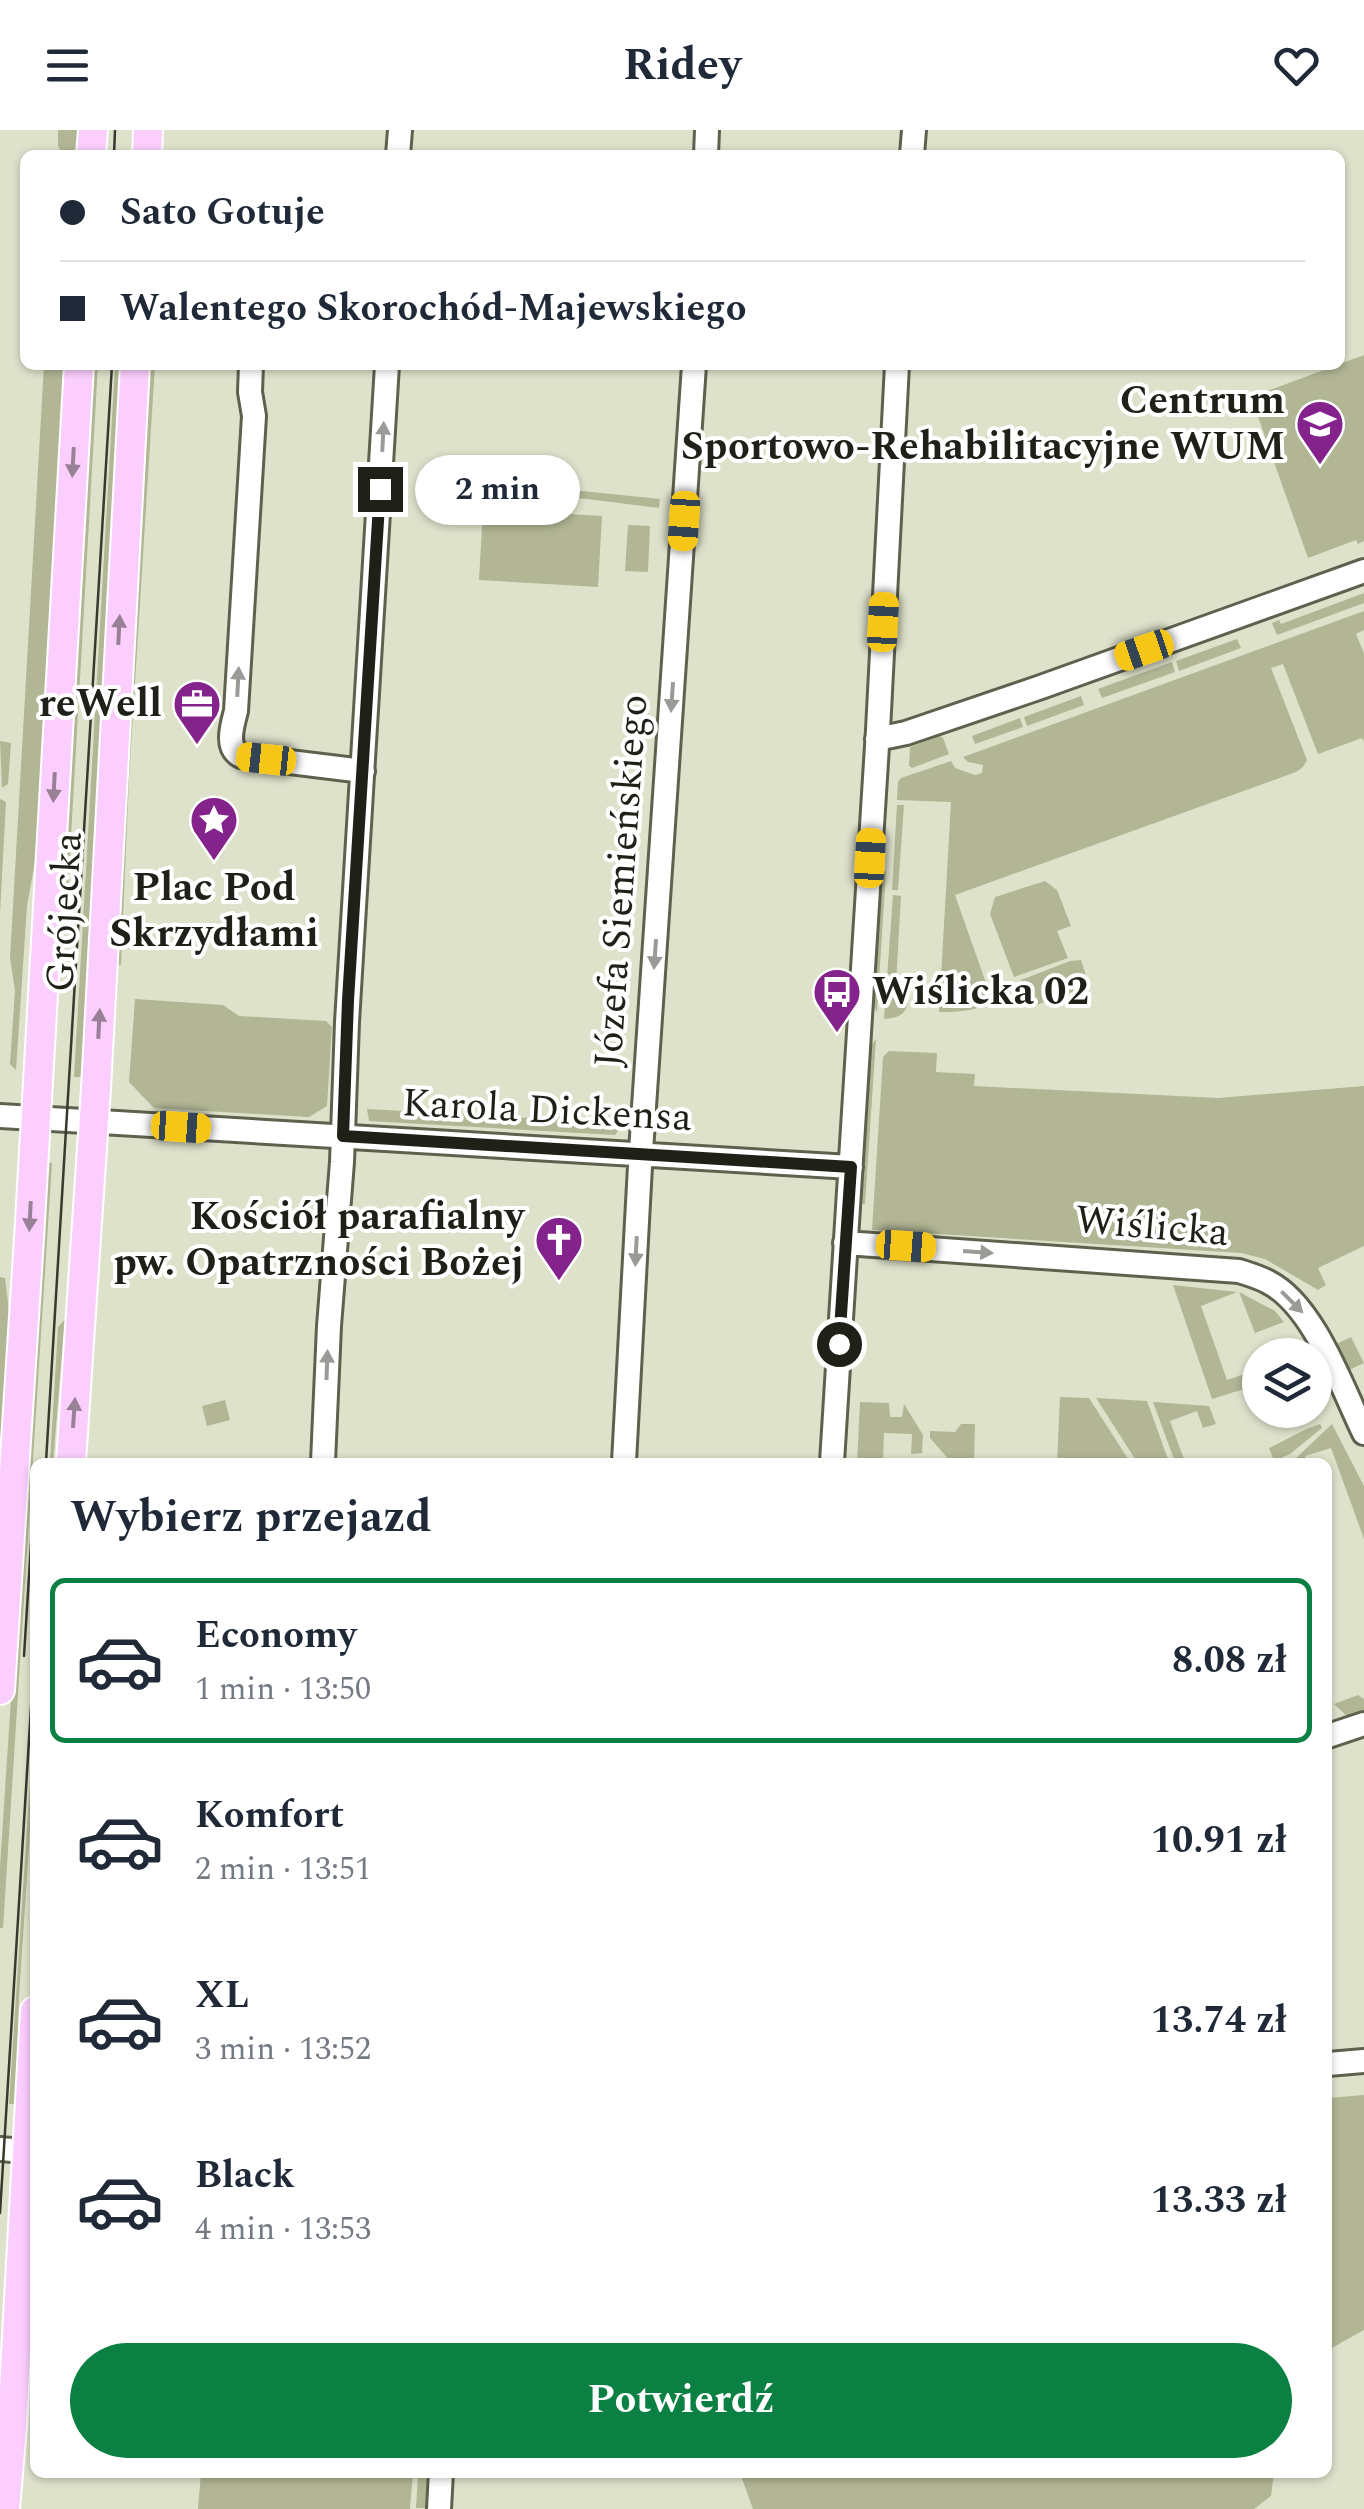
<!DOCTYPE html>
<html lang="pl">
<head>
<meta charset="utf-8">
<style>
  body { margin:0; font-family:Spectral,serif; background:#f6f6f7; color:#1f2937; height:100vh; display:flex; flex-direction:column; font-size:38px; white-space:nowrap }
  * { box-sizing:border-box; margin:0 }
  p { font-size:32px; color:#747a83 }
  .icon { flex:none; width:55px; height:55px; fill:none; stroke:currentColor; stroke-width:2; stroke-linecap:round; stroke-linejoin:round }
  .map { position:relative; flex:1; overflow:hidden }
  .panel { position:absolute; left:30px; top:1328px; width:1302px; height:1020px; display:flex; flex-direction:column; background:#fff; border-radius:15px; box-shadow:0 2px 8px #0004 }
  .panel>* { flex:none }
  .guide { position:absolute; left:20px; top:20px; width:1325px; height:220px; border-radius:15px; box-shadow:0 2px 8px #0004; display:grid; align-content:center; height:220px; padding:0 40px; background:#fff }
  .buttons { position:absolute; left:1242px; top:1208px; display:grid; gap:20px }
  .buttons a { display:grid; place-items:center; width:90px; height:90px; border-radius:50%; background:#fff; box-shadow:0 2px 8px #0004; font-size:50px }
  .end { position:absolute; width:45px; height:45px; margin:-22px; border:12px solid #1f2018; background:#fff; box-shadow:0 0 0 5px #fff }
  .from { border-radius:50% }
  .bubble { position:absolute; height:70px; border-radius:35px; background:#fff; box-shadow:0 2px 8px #0004; font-size:32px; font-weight:700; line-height:70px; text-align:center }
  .car { position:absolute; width:30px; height:60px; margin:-30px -15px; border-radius:12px; box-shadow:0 0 8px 2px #0007; background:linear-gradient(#f5c518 24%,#345 0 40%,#f5c518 0 76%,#345 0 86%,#f5c518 0) }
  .guide b { display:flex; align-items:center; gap:35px; height:95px; font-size:38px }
  .guide b+b { border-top:2px solid #e0e1e3 }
  .guide i { width:25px; height:25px; background:#1f2937 }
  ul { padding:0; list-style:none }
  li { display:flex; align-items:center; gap:30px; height:165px; margin:0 20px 15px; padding:0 20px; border:5px solid transparent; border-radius:15px }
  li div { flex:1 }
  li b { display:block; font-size:38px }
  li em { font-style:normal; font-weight:700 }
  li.active { border-color:#0b8043 }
  li>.icon { width:90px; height:90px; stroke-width:1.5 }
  h2 { padding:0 40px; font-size:45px; line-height:120px }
  .primary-button { display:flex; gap:20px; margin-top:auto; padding:20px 40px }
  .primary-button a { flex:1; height:115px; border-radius:60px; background:#0b8043; color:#fff; font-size:40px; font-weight:700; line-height:115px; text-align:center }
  header { display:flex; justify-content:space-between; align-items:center; height:130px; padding:0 40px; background:#fff; font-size:45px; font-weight:700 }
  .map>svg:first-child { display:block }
  .green { fill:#b2b695 }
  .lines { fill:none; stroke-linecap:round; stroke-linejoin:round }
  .minor-casing { stroke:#5e614d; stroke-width:28 }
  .major-casing { stroke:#fff; stroke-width:32 }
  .minor { stroke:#fff; stroke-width:22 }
  .major { stroke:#fbcefe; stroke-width:28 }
  .tram { stroke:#38392f; stroke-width:2.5 }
  .oneway { fill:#9a9b97 }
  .oneway2 { fill:#988096 }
  .route { stroke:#1f2018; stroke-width:12 }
  .labels { text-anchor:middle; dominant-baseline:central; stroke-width:8; stroke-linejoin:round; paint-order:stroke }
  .poi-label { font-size:40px; font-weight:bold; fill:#1f2018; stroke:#fff; text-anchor:end }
  .street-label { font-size:40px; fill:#1f2018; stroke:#fff }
</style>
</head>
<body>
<header><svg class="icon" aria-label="menu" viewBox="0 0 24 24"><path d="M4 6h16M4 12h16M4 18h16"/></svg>Ridey<svg class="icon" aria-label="heart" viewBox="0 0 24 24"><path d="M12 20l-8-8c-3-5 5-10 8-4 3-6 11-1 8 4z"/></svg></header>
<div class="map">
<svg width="1364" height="2379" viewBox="0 0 1364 2379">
  <rect width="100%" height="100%" fill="#dfe2cb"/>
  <path class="green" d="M 58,0 L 79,0 L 78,18 L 73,21 L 60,20 L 58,16 Z
    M 1364,225 L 1364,411 L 1358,414 L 1356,410 L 1308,428 L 1251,267 Z
    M 44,235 L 65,235 L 37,720 L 27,776 L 16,940 L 10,934 L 15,860 L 10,828 Z
    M 92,235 L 98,235 L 66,794 L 58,793 Z
    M 115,235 L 123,235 L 81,947 L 74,947 Z
    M 144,235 L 155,235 L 129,649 L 121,835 L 119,835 L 115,809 Z
    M 473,350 L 660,369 L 659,378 L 473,355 Z
    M 483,379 L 602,386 L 598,457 L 479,450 Z
    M 628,395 L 650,396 L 648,442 L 625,441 Z
    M 1364,463 L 1364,473 L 1277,505 L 1272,493 L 1279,490 L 1281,494 Z
    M 1364,481 L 1364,500 L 1356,504 L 1364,523 L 1364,611 L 1362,608 L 1318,624 L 1283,534 L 1271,538 L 1307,630 L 1303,637 L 1296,642 L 955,765 L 986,853 L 1000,850 C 998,881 964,882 939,882 L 951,672 L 897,670 L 898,652 L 901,648 L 951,631 L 955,638 L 975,645 L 982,643 L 983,635 L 968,632 L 963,627 Z
    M 1237,509 L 1241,518 L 1179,541 L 1176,531 Z
    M 1172,532 L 1175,542 L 1102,568 L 1098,559 Z
    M 1081,566 L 1084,575 L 1027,596 L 1024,587 Z
    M 1020,588 L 1023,597 L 975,614 L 972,606 Z
    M 940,606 L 943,608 L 949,624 L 912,638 L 909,636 L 910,617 Z
    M 0,611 L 11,613 L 8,654 L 2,658 Z
    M 0,669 L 6,672 L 0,783 Z
    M 897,675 L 904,675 L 898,760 L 892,760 Z
    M 881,741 L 886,741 L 877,883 L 873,873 Z
    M 1045,751 L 1057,760 L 1071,796 L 1057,801 L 1068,828 L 1014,847 L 990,784 L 995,767 Z
    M 893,765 L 901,766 L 895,872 L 908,873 C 905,886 896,888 884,889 Z
    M 1081,830 L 1088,852 L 1080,859 L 1031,877 L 1025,876 L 1018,855 L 1021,850 L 1070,831 Z
    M 135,869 L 223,875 L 239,886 L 326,891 L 332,897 L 327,976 L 309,987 L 154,978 L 129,952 Z
    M 876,909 L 865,1074 L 860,1073 L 870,917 Z
    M 889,921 L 937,923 L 936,942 L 975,944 L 974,956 L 1218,968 L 1364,956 L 1364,1116 L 1318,1138 L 1326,1155 L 1318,1160 L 1265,1129 L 1241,1123 L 872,1100 L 883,927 Z
    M 367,979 L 623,993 L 615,1005 L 369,991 Z
    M 46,1033 L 52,1033 L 3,1798 L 0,1798 L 0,1737 Z
    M 0,1147 L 5,1148 L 9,1181 L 0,1329 Z
    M 1173,1155 L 1237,1162 L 1201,1176 L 1227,1250 L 1260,1239 L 1260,1254 L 1212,1269 Z
    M 1239,1162 L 1275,1181 L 1284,1192 L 1255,1203 Z
    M 65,1189 L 53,1332 L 50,1332 L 58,1197 Z
    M 1351,1207 L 1364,1233 L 1349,1240 L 1336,1214 Z
    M 1060,1267 L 1089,1268 L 1130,1332 L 1057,1332 Z
    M 1096,1268 L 1147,1271 L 1169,1332 L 1137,1332 Z
    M 225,1270 L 230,1290 L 207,1296 L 202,1276 Z
    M 860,1272 L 889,1273 L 890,1287 L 902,1287 L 904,1274 L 923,1305 L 922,1323 L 911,1324 L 912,1304 L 884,1303 L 883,1332 L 857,1332 Z
    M 1153,1272 L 1209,1276 L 1216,1294 L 1203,1298 L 1197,1281 L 1170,1291 L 1185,1332 L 1175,1332 Z
    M 961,1294 L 975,1294 L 974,1332 L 951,1332 L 930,1308 L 930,1301 L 955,1302 Z
    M 1320,1294 L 1322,1298 L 1290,1324 L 1274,1331 L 1269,1318 C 1287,1310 1301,1300 1320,1294 Z
    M 1332,1294 L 1364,1356 L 1364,1409 L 1331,1318 L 1305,1326 L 1307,1332 L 1293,1331 Z
    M 1358,1565 L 1364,1569 L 1364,1582 L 1349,1588 L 1334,1574 Z
    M 35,1573 L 35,1626 L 19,1868 L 16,1974 L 9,1974 Z
    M 1364,1965 L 1364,2200 L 1328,2220 L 1328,1968 Z
    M 201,2342 L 413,2343 L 410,2379 L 198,2379 Z
    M 418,2343 L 433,2343 L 431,2378 L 416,2378 Z
    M 740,2343 L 740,2342 L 1274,2343 L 1271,2366 L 1254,2379 L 753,2379 Z"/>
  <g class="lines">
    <g class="minor-casing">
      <path id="minor" d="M 398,25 L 400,0
        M 706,25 L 707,0
        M 912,25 L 914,0
        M 251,235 L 250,262 L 254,286 L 236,581 C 232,596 225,618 241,626 L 363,641
        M 877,609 L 906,603 L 1041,557 L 1364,441
        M 0,986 L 851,1037
        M 845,1113 L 1239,1141 C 1248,1144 1259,1147 1268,1152 C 1314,1175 1342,1258 1364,1303
        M 323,1332 L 329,1196 L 342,1032 L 347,892 L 387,235
        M 624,1332 L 640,1036 L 694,235
        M 832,1332 L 878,600 L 897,235
        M 1328,1606 L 1364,1594
        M 1328,1934 L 1364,1931
        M 0,2019 L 35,2022
        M 439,2379 L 441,2342"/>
    </g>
    <g class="major-casing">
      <path id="major" d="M 91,25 L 93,0
        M 147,25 L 148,0
        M 71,1332 L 96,958 L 135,235
        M 0,1560 L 29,1109 L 79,235
        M 5,2379 L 12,2296 L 35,1881"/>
    </g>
    <use href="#minor" class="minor"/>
    <use href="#major" class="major"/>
    <path class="tram" d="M 114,25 L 115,0
      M 46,1332 L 112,235
      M 24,1526 L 35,1351
      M 0,2083 L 35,1512"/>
  </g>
  <defs><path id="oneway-solid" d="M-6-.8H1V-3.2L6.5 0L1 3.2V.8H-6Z" transform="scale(2.5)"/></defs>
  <g class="oneway">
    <use href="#oneway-solid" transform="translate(383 307) rotate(-87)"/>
    <use href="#oneway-solid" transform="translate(238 552) rotate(-87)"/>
    <use href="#oneway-solid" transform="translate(672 567) rotate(94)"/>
    <use href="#oneway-solid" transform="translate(655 824) rotate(94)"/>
    <use href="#oneway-solid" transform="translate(636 1121) rotate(93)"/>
    <use href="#oneway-solid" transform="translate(978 1122) rotate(4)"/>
    <use href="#oneway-solid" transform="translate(1292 1172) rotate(45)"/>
    <use href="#oneway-solid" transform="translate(327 1235) rotate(-88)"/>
  </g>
  <g class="oneway2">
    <use href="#oneway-solid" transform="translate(73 332) rotate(93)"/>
    <use href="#oneway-solid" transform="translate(119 500) rotate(-87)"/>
    <use href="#oneway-solid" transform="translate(54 657) rotate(93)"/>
    <use href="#oneway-solid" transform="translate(99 894) rotate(-87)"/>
    <use href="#oneway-solid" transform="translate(30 1086) rotate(93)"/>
    <use href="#oneway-solid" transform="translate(74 1283) rotate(-86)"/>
  </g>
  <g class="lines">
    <path class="route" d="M 380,359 L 348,870 L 343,1006 L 851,1037 L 839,1214"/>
  </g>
  <defs>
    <g id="university-pin" transform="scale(2.5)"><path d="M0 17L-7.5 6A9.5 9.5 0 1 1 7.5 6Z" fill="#85238d" stroke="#fff"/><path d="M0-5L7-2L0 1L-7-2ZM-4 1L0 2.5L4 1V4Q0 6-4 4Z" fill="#fff"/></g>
    <g id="office-pin" transform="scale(2.5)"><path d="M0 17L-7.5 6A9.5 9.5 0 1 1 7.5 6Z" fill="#85238d" stroke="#fff"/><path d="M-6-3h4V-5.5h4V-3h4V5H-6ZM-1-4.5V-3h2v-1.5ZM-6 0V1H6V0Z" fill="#fff"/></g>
    <g id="sight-pin" transform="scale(2.5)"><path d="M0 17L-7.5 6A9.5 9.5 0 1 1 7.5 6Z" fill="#85238d" stroke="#fff"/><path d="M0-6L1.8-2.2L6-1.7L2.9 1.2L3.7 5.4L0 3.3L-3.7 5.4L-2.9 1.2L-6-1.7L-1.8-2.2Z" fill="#fff"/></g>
    <g id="bus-pin" transform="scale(2.5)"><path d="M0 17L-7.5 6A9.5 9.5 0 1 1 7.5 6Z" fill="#85238d" stroke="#fff"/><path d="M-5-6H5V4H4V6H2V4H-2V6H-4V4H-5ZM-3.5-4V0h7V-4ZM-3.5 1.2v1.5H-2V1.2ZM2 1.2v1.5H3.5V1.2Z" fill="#fff"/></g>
    <g id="church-pin" transform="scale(2.5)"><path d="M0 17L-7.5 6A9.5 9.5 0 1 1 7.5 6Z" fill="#85238d" stroke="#fff"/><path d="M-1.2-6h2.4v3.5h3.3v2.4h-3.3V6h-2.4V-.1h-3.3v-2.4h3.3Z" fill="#fff"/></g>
  </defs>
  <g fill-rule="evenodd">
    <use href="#university-pin" x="1320" y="294"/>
    <use href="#office-pin" x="197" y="574"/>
    <use href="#sight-pin" x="214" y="690"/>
    <use href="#bus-pin" x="837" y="862"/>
    <use href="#church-pin" x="559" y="1110"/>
  </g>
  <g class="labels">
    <g class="poi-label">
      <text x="1285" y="271">Centrum<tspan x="1285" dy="46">Sportowo-Rehabilitacyjne WUM</tspan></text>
      <text x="162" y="574">reWell</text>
      <text x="214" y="758" text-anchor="middle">Plac Pod<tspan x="214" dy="46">Skrzydłami</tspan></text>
      <text x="872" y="862" text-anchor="start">Wiślicka 02</text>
      <text x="524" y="1087">Kościół parafialny<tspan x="524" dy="46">pw. Opatrzności Bożej</tspan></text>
    </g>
    <g class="street-label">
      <text transform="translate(622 751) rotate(-86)">Józefa Siemieńskiego</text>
      <text transform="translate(65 782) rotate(-87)">Grójecka</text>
      <text transform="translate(547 981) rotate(3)">Karola Dickensa</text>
      <text transform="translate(1152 1097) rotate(5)">Wiślicka</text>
    </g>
  </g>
</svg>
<div class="buttons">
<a><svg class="icon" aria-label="layers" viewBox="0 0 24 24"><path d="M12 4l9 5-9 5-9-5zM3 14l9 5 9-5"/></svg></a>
</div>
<i class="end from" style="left:839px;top:1214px"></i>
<i class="end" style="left:380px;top:359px"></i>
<div class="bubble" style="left:415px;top:325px;width:165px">2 min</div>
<i class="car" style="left:684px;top:391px;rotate:184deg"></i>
<i class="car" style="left:883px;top:492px;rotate:3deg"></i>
<i class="car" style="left:1144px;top:520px;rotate:251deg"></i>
<i class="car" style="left:266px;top:629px;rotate:276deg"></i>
<i class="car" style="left:870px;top:728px;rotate:3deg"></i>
<i class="car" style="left:181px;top:997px;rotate:94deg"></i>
<i class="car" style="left:906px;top:1116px;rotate:94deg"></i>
<div class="guide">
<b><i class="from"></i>Sato Gotuje</b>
<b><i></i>Walentego Skorochód-Majewskiego</b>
</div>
<section class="panel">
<h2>Wybierz przejazd</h2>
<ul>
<li class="active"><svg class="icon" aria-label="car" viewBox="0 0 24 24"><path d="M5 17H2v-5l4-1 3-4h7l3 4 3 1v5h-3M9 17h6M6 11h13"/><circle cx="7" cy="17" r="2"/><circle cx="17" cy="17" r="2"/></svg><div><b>Economy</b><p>1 min · 13:50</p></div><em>8.08 zł</em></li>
<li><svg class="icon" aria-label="car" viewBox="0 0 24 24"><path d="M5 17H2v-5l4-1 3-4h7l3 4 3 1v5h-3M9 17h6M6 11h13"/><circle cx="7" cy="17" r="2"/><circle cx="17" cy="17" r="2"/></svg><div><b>Komfort</b><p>2 min · 13:51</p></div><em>10.91 zł</em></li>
<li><svg class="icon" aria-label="car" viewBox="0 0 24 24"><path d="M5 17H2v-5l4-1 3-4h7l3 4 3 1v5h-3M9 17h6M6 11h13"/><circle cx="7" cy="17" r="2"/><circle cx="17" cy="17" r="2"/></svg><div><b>XL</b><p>3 min · 13:52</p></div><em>13.74 zł</em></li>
<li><svg class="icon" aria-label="car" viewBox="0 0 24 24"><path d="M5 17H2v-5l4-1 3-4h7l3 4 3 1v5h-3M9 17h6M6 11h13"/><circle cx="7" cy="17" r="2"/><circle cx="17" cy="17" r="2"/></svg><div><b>Black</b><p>4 min · 13:53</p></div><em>13.33 zł</em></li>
</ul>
<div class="primary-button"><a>Potwierdź</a></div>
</section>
</div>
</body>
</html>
